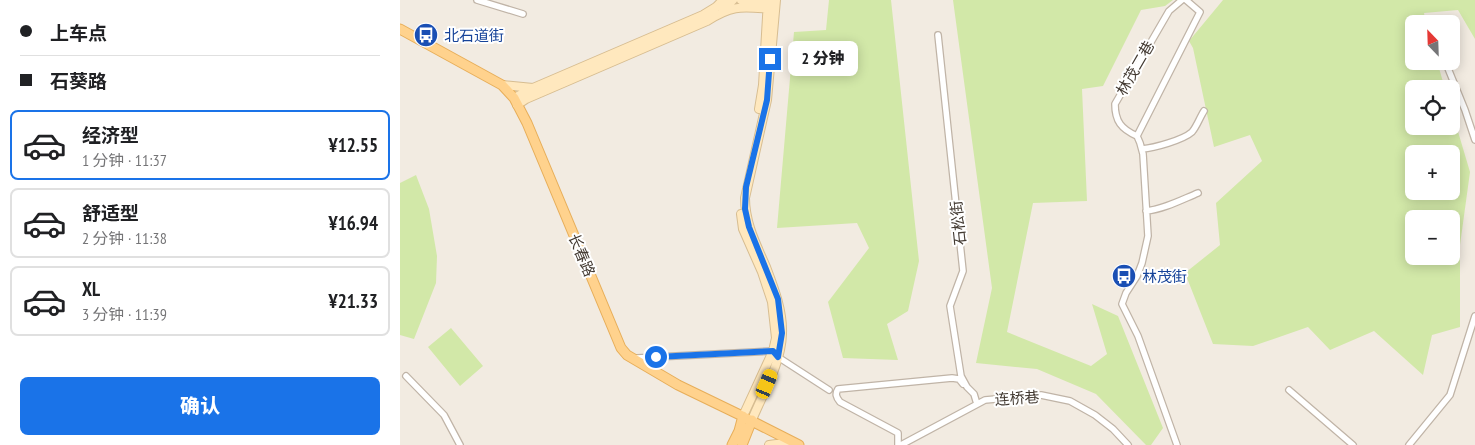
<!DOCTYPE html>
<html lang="zh">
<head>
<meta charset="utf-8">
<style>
  body { margin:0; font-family:"PT Sans Narrow","Noto Sans SC",sans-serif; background:#f6f6f6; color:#202124; height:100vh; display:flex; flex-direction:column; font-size:19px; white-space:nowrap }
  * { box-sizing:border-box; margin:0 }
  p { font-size:16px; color:#757577 }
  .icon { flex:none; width:28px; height:28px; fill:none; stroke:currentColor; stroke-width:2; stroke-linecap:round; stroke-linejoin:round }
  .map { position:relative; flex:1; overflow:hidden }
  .details { display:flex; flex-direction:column; background:#fff; width:400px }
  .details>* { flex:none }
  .guide { display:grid; align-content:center; height:110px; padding:0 20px; background:#fff }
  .needle { width:32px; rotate:337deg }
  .buttons { position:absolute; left:1005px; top:15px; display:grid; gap:10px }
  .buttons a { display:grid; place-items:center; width:55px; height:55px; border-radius:8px; background:#fff; box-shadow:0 2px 12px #0003; font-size:25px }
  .end { position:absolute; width:22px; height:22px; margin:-11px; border:6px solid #1a73e8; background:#fff; box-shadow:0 0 0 2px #fff }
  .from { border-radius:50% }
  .bubble { position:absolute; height:35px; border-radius:8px; background:#fff; box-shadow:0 2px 12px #0003; font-size:16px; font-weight:800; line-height:35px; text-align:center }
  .car { position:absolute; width:15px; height:30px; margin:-15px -8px; border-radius:6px; box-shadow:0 0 4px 1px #0007; background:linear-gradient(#f5c518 24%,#345 0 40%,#f5c518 0 76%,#345 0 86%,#f5c518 0) }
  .guide b { display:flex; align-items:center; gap:18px; height:48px; font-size:19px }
  .guide b+b { border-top:1px solid #e0e0e0 }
  .guide i { width:12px; height:12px; background:#202124 }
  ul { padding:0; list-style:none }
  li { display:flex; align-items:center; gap:15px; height:70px; margin:0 10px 8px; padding:0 10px; border:2px solid #e0e0e0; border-radius:8px }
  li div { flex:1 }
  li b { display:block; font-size:19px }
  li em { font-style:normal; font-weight:800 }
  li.on { border-color:#1a73e8 }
  li>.icon { width:45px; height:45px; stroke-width:1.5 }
  .primary-button { display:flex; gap:10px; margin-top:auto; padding:10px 20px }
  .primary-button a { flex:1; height:58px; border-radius:8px; background:#1a73e8; color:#fff; font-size:20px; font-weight:800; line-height:58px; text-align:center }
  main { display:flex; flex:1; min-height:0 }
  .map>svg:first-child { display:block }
  .green { fill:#d2e8a8; fill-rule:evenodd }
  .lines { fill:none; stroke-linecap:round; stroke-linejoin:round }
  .minor-casing { stroke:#c0b4a7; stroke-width:8 }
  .secondary-casing { stroke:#d7bd91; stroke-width:10 }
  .primary-casing { stroke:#e7ae5a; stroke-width:11 }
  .minor { stroke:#fff; stroke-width:5.5 }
  .secondary { stroke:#ffe8be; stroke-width:8 }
  .primary { stroke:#ffd28d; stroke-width:9 }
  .route { stroke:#1a73e8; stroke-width:6 }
  .labels { text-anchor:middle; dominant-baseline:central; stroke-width:4; stroke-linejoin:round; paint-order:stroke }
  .transit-label { font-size:15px; fill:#164399; stroke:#fff; text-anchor:start }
  .street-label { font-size:15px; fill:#433a32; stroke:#fff }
</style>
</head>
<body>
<main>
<section class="details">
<div class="guide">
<b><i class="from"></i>上车点</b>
<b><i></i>石葵路</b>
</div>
<ul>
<li class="on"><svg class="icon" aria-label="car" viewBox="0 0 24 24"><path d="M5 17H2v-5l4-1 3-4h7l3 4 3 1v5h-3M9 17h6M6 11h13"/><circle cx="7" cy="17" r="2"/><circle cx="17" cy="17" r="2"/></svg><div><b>经济型</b><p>1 分钟 · 11:37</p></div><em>¥12.55</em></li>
<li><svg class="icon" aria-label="car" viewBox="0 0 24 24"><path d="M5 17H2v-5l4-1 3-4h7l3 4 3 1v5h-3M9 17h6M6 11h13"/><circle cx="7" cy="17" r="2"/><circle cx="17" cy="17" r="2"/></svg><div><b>舒适型</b><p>2 分钟 · 11:38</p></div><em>¥16.94</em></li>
<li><svg class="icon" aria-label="car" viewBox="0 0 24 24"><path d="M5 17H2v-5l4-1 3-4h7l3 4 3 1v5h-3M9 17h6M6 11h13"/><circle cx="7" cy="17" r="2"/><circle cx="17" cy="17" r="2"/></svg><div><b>XL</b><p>3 分钟 · 11:39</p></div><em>¥21.33</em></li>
</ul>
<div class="primary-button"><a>确认</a></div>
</section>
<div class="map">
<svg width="1075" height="445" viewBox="0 0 1075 445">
  <rect width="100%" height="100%" fill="#f2ebe1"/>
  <path class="green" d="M 429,0 L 491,0 L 519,261 L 508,311 L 487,324 L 498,360 L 443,358 L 428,302 L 469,248 L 457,223 L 377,228 L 394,32 L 426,30 Z
    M 553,0 L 773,0 L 765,6 L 741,10 L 703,86 L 682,89 L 687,201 L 633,203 L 607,332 L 691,366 L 707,354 L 692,304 L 718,316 L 763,428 L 751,445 L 746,445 L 696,394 L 637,369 L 576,363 L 592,288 Z
    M 823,0 L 1075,0 L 1075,39 L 1058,10 L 1024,13 L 1026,24 L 1014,24 L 1014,61 L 1037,61 L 1045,89 L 1014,89 L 1014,126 L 1051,126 L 1051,108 L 1070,172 L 1060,245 L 1060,327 L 1032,335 L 1023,375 L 974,331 L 930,350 L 908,327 L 853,346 L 813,344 L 785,273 L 820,245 L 816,203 L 862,161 L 850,135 L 814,147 L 793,48 L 789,41 ZM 1014,154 L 1051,154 L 1051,191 L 1014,191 ZM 1014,219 L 1051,219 L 1051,256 L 1014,256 Z
    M 16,175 L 29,209 L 37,256 L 36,283 L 14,339 L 0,335 L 0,183 Z
    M 51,328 L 83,366 L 60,386 L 28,347 Z"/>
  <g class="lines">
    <g class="minor-casing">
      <path id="minor" d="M 77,0 L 123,14
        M 538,35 L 563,271 L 550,306 L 561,376 L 567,387 L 574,394 L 577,404
        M 1045,61 L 1065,110 L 1075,140
        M 737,136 C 721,129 715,121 715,104 L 769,11 L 782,0
        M 742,149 C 754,148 783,140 792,132 C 797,126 800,117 804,111
        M 746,211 C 764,209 781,200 798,193
        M 237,358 L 373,351 L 378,357 L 429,390
        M 6,376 L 44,415 L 60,445
        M 889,390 L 953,445
        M 498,445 L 498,433 L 440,402 C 436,397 435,394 438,389 L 552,378 L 559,379 L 563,384
        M 501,445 L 585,400 L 641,395 L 670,401 L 695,415 L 713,429 L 728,445
        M 777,445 L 738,336 L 722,304 L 726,293 L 737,276 L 742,263 L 748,236 L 743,154 L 740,143 L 737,136 L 800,12 L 786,0
        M 1009,445 L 1050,395 L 1075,316"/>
    </g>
    <g class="secondary-casing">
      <path id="secondary" d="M 341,0 L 371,3
        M 323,10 L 333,0
        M 102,85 L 133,88
        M 114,98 L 133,88 L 303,15 L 316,7 L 323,0
        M 117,105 L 126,99 L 307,21 C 334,4 342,7 372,9
        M 359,109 L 363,85 L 368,0
        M 341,214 L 343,229 L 362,272 L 372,302 L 376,338 L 373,351 L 343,416
        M 352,420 C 363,393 381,364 382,334 C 383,311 374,288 366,267 C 356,244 345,223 345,198 L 367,100 L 376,0
        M 369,445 L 392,442"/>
    </g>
    <g class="primary-casing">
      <path id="primary" d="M 0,29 L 102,85 L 114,98 L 127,123 L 221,348 L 227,355 L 278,385 L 338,414 L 399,445
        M 332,445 L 339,431 L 343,416
        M 342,445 L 352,420"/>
    </g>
    <use href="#minor" class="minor"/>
    <use href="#secondary" class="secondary"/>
    <use href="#primary" class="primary"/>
  </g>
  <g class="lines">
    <path class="route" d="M 256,357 L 373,351 L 378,357 L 382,333 L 378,299 L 349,227 L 345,209 L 346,187 L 367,100 L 370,59"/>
  </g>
  <defs>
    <g id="bus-disc" transform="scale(1.25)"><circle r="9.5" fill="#1a4fb4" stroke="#fff"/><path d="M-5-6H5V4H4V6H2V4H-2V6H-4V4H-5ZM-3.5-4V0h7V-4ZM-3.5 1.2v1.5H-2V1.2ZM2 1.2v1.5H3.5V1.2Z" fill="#fff"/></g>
  </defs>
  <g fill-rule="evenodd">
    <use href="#bus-disc" x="26" y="35"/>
    <use href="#bus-disc" x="724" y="276"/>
  </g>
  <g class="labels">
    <g class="transit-label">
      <text x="44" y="35">北石道街</text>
      <text x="742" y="276">林茂街</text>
    </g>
    <g class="street-label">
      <text transform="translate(735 68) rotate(-60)">林茂二巷</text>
      <text transform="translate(558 223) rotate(-96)">石松街</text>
      <text transform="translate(182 255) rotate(67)">长春路</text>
      <text transform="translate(617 398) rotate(-4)">连桥巷</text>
    </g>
  </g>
</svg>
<div class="buttons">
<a><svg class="needle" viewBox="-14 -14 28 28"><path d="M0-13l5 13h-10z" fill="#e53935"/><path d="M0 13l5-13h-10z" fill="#757577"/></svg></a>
<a><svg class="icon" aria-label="locate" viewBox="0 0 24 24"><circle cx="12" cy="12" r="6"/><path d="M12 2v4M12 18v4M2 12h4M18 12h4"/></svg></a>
<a>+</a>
<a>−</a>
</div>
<i class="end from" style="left:256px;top:357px"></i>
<i class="end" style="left:370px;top:59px"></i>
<div class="bubble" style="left:388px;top:41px;width:70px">2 分钟</div>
<i class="car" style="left:367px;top:384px;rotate:23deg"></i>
</div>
</main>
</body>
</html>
